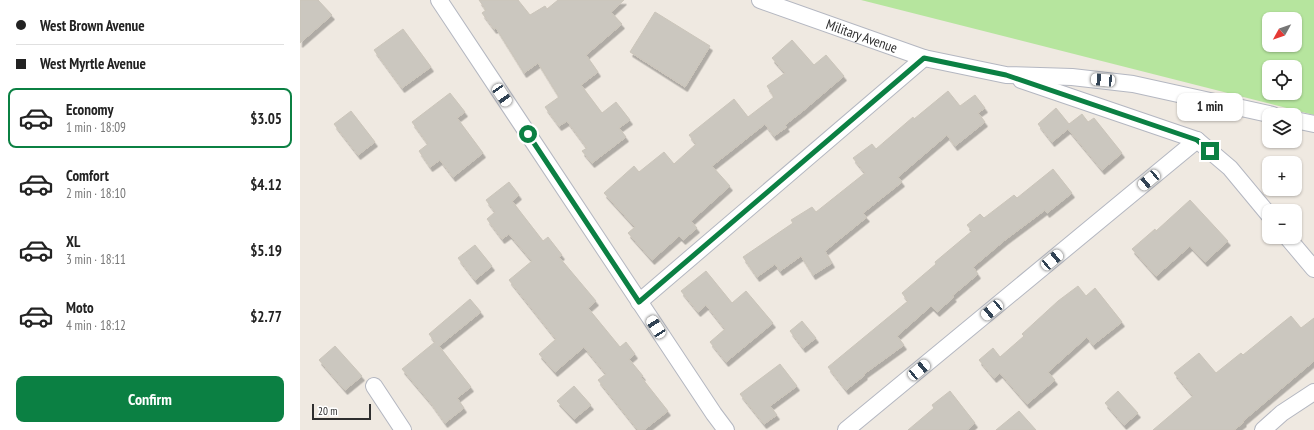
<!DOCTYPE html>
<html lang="en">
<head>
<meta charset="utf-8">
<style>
  body { margin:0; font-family:"PT Sans Narrow",sans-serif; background:#f6f6f6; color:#222; height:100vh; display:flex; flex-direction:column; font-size:15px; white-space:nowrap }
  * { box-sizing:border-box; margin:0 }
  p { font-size:13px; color:#767676 }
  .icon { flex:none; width:22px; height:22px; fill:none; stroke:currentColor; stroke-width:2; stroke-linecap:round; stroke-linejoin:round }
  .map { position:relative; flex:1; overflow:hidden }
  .drawer { display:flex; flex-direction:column; background:#fff; width:300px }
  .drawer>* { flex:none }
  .banner { display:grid; align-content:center; height:88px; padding:0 16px; background:#fff }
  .needle { width:26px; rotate:230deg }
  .controls { position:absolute; left:962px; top:12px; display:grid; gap:8px }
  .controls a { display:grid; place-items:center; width:40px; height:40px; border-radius:8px; background:#fff; box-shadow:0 1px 3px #0004; font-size:20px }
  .scale { position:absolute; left:12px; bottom:10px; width:59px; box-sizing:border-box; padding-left:4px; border:2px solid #2e2e2e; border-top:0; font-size:11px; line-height:14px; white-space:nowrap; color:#2e2e2e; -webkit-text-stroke:3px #fff; paint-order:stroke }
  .end { position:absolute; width:18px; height:18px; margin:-9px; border:5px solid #0b8043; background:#fff; box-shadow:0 0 0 2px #fff }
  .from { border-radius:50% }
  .bubble { position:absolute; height:28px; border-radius:8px; background:#fff; box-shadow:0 1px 3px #0004; font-size:13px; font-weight:700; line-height:28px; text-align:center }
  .car { position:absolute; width:12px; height:24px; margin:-12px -6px; border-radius:5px; box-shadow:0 0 3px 1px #0007; background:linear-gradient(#fff 24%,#345 0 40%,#fff 0 76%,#345 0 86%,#fff 0) }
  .banner b { display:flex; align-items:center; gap:14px; height:38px; font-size:15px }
  .banner b+b { border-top:1px solid #e0e0e0 }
  .banner i { width:10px; height:10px; background:#222 }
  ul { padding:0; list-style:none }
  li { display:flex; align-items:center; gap:12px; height:60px; margin:0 8px 6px; padding:0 8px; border:2px solid transparent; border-radius:8px }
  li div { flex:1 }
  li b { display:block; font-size:15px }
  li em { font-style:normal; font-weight:700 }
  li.current { border-color:#0b8043 }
  li>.icon { width:36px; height:36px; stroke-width:1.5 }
  .action { display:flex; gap:8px; margin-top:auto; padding:8px 16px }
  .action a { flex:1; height:46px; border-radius:8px; background:#0b8043; color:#fff; font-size:16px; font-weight:700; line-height:46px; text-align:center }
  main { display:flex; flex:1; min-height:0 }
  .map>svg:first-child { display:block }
  .green { fill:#b6e59e; fill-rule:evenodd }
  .building { fill:#cbc7bf; stroke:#cbc5ba; filter:url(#shadow) }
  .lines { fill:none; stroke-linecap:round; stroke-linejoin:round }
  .minor-casing { stroke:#b4b7c1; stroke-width:18 }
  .minor { stroke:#fff; stroke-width:16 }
  .route { stroke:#0b8043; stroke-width:5 }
  .labels { text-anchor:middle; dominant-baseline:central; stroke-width:4; stroke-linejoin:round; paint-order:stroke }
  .street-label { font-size:14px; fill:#2e2e2e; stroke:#fff }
</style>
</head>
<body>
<main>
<section class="drawer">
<div class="banner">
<b><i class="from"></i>West Brown Avenue</b>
<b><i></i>West Myrtle Avenue</b>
</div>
<ul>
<li class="current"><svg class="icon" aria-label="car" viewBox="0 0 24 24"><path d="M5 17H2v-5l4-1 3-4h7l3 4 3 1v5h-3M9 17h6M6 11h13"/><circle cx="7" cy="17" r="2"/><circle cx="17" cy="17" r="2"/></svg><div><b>Economy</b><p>1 min · 18:09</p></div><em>$3.05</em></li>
<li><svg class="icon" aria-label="car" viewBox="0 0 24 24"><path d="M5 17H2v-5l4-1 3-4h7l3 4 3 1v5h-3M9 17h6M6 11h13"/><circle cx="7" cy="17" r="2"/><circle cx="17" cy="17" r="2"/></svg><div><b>Comfort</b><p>2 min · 18:10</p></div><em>$4.12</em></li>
<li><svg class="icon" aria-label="car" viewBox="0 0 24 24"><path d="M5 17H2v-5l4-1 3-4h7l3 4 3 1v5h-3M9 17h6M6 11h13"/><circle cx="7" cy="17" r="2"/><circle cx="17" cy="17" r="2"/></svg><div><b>XL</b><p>3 min · 18:11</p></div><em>$5.19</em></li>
<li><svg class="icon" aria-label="car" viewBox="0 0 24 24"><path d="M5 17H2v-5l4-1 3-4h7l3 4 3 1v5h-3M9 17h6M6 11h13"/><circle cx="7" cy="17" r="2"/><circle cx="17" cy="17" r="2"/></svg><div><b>Moto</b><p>4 min · 18:12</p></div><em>$2.77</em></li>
</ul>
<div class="action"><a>Confirm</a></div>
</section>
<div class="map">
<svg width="1014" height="430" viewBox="0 0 1014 430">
  <defs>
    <filter id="shadow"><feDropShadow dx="2.5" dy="4.5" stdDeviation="0" flood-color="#0004"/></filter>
  </defs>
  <rect width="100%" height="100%" fill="#efe9e1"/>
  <path class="green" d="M 561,0 L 1014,0 L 1014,115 ZM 969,19 L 995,19 L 995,45 L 969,45 ZM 969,67 L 995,67 L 995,93 L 969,93 Z"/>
  <path class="building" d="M 0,0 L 18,0 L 32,15 L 0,43 Z
    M 179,0 L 218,0 L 230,15 L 245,6 L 247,9 L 258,0 L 324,0 L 311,12 L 322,24 L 286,55 L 298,72 L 281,85 L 302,113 L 316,102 L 330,120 L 319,128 L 326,137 L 292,163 L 282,151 L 287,148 L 267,121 L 259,126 L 245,107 L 259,97 L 238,63 L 224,73 L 196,28 L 194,29 L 182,13 L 186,10 Z
    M 355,12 L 410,46 L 385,87 L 330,52 Z
    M 103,29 L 131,67 L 102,88 L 74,50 Z
    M 492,40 L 514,65 L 526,55 L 544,76 L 504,110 L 485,125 L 487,127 L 474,136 L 465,124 L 412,166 L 430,186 L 391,221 L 397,228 L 383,240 L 379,236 L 352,260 L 328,233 L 335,227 L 304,193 L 334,166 L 339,172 L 364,152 L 374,164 L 396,144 L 389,135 L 434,99 L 448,117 L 474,97 L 467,86 L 485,73 L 472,58 Z
    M 648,91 L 660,106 L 675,95 L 685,108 L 678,113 L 685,122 L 655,146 L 647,135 L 598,177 L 602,182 L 563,213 L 567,217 L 525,251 L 532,263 L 513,275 L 501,256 L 480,271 L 475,264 L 457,277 L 443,257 L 493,223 L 491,220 L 512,207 L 516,212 L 565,173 L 553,158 L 572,144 L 576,149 L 613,117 L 614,119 Z
    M 150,93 L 165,112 L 157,118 L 183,153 L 153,177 L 140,160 L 130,167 L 119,151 L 128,144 L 112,122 Z
    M 756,108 L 769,124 L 782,114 L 788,122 L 794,118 L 822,153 L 802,170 L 768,129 L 752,142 L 738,124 Z
    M 51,111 L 75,142 L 58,155 L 34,124 Z
    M 753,169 L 772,193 L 747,213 L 745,210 L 705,240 L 673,267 L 678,274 L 652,296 L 654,297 L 637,312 L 631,306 L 597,336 L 604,345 L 564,374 L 565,375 L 546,390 L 528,367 L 608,301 L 602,293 L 636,264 L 635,262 L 672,231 L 667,225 L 680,214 L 684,218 L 714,195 L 717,198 Z
    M 209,182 L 219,195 L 212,201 L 243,241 L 248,237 L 262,255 L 259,257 L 296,301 L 288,308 L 320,347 L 326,342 L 335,354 L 329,359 L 343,376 L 341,377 L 368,411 L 344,430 L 338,430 L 298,380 L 306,374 L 284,347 L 255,372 L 239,354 L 256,339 L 209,280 L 232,261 L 209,234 L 202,239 L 187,219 L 195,212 L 186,200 Z
    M 890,200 L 928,241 L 905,262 L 890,246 L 856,276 L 832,249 L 855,229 L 856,231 Z
    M 175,245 L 192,266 L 175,280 L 158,258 Z
    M 406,271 L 432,303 L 446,291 L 473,323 L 426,362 L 410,342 L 425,329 L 406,305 L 398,312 L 381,291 Z
    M 778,286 L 786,296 L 795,288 L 822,322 L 793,345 L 787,337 L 748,372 L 755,380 L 727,404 L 700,373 L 694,378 L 679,360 L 693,348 L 700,357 L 724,336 L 722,334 L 758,301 Z
    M 170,299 L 181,312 L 139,346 L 171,387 L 157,398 L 164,408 L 145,423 L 130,402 L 102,369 L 135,342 L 129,334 Z
    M 991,316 L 1001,328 L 1014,318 L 1014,361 L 943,421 L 944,422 L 934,430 L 853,430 L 893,396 L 874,373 L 899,353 L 916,373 L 941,353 L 943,355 Z
    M 502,321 L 516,338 L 503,348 L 490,331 Z
    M 35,346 L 62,376 L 45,390 L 19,360 Z
    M 480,364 L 497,386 L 470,406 L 477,415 L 464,424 L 440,394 Z
    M 274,386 L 291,405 L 274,419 L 257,401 Z
    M 650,391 L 675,423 L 667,430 L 608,430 L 634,408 L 632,405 Z
    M 818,391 L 838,413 L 824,425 L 805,403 Z
    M 719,411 L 736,430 L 696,430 Z"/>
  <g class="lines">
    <g class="minor-casing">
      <g id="minor">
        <path d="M 139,0 L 414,414 L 426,430"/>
        <path id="s1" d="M 460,0 L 624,58 L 706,75 L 772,77 L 833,84 L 973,115"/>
        <path d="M 721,80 L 897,140 L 930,168 L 969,215"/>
        <path d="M 995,120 L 1014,124"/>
        <path d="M 987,237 L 1014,269"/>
        <path d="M 339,302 L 624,58"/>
        <path d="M 74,386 L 103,430"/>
        <path d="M 546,430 L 897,140"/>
        <path d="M 963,430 L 982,413 L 1014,392"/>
      </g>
    </g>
    <use href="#minor" class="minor"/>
  </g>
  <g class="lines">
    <path class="route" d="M 228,134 L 339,302 L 624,58 L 706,75 L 897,140 L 910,151"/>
  </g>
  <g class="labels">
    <g class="street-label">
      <text stroke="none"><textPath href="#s1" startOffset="108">Military Avenue</textPath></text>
    </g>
  </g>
</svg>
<div class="controls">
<a><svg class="needle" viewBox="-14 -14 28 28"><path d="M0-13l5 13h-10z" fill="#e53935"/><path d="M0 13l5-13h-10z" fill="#767676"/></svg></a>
<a><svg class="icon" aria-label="locate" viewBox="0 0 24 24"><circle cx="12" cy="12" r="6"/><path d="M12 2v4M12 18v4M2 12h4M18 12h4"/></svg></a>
<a><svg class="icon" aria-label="layers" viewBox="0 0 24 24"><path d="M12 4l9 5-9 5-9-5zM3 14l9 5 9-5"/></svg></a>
<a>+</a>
<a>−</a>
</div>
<div class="scale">20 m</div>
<i class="end from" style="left:228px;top:134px"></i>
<i class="end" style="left:910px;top:151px"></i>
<div class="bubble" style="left:877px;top:93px;width:66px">1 min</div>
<i class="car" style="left:803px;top:80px;rotate:275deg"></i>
<i class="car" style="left:202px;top:95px;rotate:146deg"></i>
<i class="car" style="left:849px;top:180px;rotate:230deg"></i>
<i class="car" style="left:752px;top:260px;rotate:50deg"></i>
<i class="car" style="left:692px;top:310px;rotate:230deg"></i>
<i class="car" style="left:356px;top:327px;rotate:327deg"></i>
<i class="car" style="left:619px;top:370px;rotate:50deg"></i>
</div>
</main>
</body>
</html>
